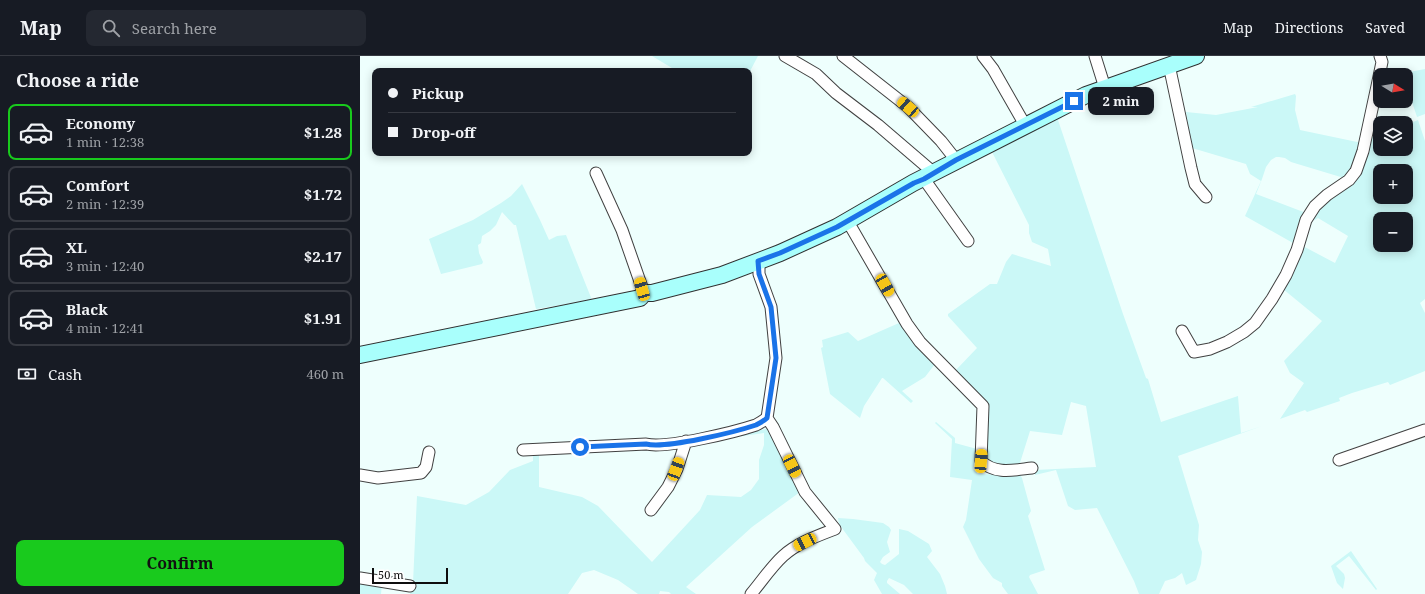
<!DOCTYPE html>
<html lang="en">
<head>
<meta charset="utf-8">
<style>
  body { margin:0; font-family:"Noto Serif",serif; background:#242831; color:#f1f3f6; height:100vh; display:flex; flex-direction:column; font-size:15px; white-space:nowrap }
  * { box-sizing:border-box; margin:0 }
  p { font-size:13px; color:#9ea1a6 }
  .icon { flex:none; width:22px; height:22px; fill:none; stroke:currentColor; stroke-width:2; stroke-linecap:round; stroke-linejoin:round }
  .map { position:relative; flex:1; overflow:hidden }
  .sheet { display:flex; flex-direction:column; background:#171b24; width:360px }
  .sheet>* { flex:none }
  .guide { position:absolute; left:12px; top:12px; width:380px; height:88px; border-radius:8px; box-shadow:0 2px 10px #0003; display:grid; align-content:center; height:88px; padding:0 16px; background:#171b24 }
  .needle { width:26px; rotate:101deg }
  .fabs { position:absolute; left:1013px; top:12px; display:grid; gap:8px }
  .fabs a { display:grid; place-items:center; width:40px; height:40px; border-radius:8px; background:#171b24; box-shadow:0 2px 10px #0003; font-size:20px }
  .scale { position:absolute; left:12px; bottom:10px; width:76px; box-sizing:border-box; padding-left:4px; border:2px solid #0e0e0e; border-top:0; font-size:11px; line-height:14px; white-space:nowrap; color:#0e0e0e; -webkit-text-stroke:3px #fff; paint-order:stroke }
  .end { position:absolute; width:18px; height:18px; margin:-9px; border:5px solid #1a73e8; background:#fff; box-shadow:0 0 0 2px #fff }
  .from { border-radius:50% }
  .bubble { position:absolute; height:28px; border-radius:8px; background:#171b24; box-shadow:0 2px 10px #0003; font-size:13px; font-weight:700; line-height:28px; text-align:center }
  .car { position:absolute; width:12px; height:24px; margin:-12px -6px; border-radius:5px; box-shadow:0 0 3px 1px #0007; background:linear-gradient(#f5c518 24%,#345 0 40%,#f5c518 0 76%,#345 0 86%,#f5c518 0) }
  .guide b { display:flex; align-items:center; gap:14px; height:38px; font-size:15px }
  .guide b+b { border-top:1px solid #363941 }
  .guide i { width:10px; height:10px; background:#f1f3f6 }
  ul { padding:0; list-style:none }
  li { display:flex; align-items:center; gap:12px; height:56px; margin:0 8px 6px; padding:0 8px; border:2px solid #363941; border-radius:8px }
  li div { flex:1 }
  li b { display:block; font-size:15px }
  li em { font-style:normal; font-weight:700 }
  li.current { border-color:#19ca1d }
  li>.icon { width:36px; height:36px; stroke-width:1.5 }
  h2 { padding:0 16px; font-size:18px; line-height:48px }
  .pay { display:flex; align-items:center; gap:10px; height:44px; padding:0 16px; font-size:15px }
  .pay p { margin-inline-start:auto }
  .action { display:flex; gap:8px; margin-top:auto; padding:8px 16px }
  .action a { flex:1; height:46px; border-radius:8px; background:#19ca1d; color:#111; font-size:16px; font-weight:700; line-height:46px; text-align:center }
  header { display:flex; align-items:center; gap:24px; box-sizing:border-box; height:56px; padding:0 20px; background:#171b24; border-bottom:1px solid #363941 }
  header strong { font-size:19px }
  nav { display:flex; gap:22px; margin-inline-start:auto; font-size:14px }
  .search { width:280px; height:36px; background:#242831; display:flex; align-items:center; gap:10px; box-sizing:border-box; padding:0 14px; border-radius:8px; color:#9ea1a6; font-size:15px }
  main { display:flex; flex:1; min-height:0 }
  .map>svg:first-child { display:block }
  .farmland { fill:#cbf8f7; fill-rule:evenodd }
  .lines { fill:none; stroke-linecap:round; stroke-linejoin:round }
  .street-casing { stroke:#414141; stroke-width:13 }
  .secondary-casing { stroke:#303030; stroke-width:18 }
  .street { stroke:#fff; stroke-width:11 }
  .secondary { stroke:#a9fffc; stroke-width:16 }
  .route { stroke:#1a73e8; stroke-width:5 }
</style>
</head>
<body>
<header>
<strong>Map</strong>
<div class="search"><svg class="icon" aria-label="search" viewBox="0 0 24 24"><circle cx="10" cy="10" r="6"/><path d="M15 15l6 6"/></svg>Search here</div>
<nav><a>Map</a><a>Directions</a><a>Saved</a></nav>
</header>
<main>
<section class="sheet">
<h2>Choose a ride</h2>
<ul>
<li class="current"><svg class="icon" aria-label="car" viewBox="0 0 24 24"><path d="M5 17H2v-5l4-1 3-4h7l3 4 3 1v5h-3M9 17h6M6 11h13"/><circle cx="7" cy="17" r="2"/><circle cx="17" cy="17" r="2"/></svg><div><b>Economy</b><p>1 min · 12:38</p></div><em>$1.28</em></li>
<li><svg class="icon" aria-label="car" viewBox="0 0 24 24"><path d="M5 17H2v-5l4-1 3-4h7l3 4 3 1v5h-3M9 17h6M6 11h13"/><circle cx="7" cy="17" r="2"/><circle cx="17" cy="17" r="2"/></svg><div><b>Comfort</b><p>2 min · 12:39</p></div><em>$1.72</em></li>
<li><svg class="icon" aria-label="car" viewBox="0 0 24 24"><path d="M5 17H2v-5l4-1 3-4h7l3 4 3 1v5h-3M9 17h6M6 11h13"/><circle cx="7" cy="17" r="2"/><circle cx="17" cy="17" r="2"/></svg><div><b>XL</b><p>3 min · 12:40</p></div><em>$2.17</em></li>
<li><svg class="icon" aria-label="car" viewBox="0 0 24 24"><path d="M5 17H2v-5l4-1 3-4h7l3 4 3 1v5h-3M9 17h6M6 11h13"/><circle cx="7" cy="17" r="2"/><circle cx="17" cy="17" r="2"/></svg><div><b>Black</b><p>4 min · 12:41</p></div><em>$1.91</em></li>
</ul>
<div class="pay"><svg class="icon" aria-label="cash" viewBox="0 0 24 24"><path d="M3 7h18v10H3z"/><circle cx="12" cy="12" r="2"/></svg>Cash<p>460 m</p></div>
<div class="action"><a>Confirm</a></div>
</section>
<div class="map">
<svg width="1065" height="538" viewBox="0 0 1065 538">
  <rect width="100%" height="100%" fill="#eefffd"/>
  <path class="farmland" d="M 292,0 L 398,0 L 389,17 L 389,15 L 317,15 Z
    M 1065,13 L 1065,58 L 1057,61 L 1046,28 L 1046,19 L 1043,18 L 1044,17 Z
    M 935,38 L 936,40 L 935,54 L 940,74 L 1002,87 L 995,113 L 984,122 L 931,106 L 925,102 L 919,101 L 916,101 L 911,104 L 906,111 L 902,123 L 896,138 L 946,157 L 937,172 L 933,187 L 885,160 L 901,125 L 890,118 L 886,108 L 832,92 L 826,56 L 856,59 L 898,51 L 891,51 Z
    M 701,59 L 702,62 L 698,64 L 763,258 L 786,322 L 788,323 L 801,366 L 878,340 L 881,377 L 902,370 L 818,400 L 839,469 L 838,484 L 842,496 L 841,508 L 836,524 L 826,529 L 822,517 L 815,522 L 805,525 L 799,538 L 779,538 L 774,525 L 737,452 L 715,454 L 708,450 L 696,414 L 675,419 L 675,414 L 736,411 L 726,350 L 711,346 L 702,379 L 670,375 L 659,410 L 634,409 L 623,402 L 625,364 L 595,315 L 617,292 L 588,260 L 588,258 L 630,228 L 637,228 L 646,206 L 652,198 L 691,210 L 688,193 L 672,186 L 669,177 L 669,169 L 631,94 Z
    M 1058,64 L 1065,85 L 1065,243 L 1060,247 L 1065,257 L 1065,315 L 1030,329 L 1028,326 L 992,337 L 979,342 L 980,345 L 947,356 L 945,354 L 920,363 L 944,327 L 930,317 L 924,305 L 962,265 L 923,233 L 939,188 L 975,207 L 988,180 L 958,162 L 955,164 L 951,162 L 1001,114 L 1007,83 L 1020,78 L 1020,93 L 1046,93 L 1046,69 ZM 1020,115 L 1046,115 L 1046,141 L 1020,141 ZM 1020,163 L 1046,163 L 1046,189 L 1020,189 Z
    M 162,128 L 180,164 L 189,184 L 197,180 L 206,179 L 232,244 L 176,253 L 156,169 L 154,169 L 142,156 L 136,169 L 130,175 L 122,180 L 121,187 L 118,189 L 119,197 L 123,206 L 122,208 L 81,218 L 69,183 L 113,164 L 141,147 L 151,140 Z
    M 541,264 L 555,288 L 575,308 L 565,321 L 542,335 L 553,345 L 551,347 L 523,322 L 522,322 L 504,350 L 500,362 L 470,338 L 461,292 L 463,291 L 462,284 L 488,276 L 498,285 L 539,267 L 539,265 Z
    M 576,366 L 595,382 L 595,387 L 617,393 L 613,413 L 618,418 L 660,419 L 662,422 L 671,455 L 668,460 L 685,514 L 670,519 L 669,521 L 678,538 L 648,538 L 642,530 L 642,527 L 633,522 L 619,503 L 603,471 L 606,464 L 612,424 L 590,421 L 592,383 L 575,367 Z
    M 406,373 L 409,373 L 416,382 L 417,392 L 440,436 L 392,471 L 326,531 L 336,538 L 311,538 L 309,536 L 300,535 L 299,538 L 278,538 L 258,524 L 234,514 L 222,517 L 208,538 L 50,538 L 51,528 L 53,527 L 57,440 L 106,449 L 129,436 L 150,414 L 173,405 L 173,400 L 179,399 L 179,431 L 222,441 L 238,450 L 292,506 L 340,454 L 347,439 L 381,441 L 391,434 L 399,423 L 399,404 L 404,389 L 404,377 L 383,380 L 382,377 Z
    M 478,462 L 493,463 L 523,467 L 529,471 L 531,474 L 527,486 L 530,496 L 523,501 L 520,506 L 522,508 L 525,509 L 539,498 L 539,473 L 548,475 L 569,488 L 572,495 L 567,501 L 580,518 L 585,530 L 587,538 L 553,538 L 544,529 L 529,522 L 527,525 L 527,527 L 540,538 L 522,538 L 514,524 L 517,517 L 505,505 L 504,502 L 479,468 Z
    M 991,495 L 1017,533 L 1016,534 L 989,500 L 976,510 L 984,518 L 985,522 L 983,533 L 977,527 L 971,510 Z
    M 0,522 L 22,528 L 21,538 L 0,538 Z"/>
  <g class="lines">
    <g class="street-casing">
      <path id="street" d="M 425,0 L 456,18 L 476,37 L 518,69 L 574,117
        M 483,0 L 548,51 L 581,85 L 596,104
        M 623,0 L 633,13 L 665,69
        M 735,0 L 745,32
        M 809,9 L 831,112 L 835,128 L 846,141
        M 236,117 L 262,174 L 284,237
        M 564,123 L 608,185
        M 487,164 L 547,268 L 560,286 L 623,350 L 621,405 C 635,419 654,414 672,412
        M 822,275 L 834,296 L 850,293 L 867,286 L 884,276 L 895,267 L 912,243 L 926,219 L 937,194 L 946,164 L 955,150 L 967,139 L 989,124 L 996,115 L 1003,95 L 1017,30 L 1022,6 L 1020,0
        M 163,394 L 286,388 C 306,393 375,376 396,369 C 400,367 403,365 407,362 L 416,302 L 411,251 L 399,218 L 399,205
        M 979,404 L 1065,374
        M 0,419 L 18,422 L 61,417 L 66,411 L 69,396
        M 291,454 L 308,431 L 317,413 L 326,385
        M 0,522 L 50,530
        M 391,538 C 402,525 411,511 423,500 C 437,487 457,480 475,473 L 445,436 L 413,371 L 407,362"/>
    </g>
    <g class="secondary-casing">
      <path id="secondary" d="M 0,299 L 280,242 L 284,237 L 292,237 L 362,219 L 420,197 L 477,171 L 553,127 L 726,39 L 836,0"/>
    </g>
    <use href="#street" class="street"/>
    <use href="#secondary" class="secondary"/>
  </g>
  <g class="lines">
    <path class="route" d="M 220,391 L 286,388 C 306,393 375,376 396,369 C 400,367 404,365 407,362 L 416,302 L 411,251 L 399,218 L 398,205 L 420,197 L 477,171 L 554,127 L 564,123 L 596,104 L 714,45"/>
  </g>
</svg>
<div class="fabs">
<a><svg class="needle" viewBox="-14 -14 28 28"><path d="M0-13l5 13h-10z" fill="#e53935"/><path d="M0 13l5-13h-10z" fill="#9ea1a6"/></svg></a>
<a><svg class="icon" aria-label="layers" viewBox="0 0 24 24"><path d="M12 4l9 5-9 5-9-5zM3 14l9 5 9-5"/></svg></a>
<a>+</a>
<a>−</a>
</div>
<div class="scale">50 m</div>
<i class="end from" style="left:220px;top:391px"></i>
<i class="end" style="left:714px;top:45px"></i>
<div class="bubble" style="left:728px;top:31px;width:66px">2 min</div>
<i class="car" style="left:548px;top:51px;rotate:311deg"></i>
<i class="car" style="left:525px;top:229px;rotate:150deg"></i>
<i class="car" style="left:282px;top:233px;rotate:344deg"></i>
<i class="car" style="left:621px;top:405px;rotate:4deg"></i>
<i class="car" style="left:432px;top:410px;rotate:153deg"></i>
<i class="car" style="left:316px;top:413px;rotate:20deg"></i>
<i class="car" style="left:445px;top:486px;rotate:243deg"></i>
<div class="guide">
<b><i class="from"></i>Pickup</b>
<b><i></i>Drop-off</b>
</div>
</div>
</main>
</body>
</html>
